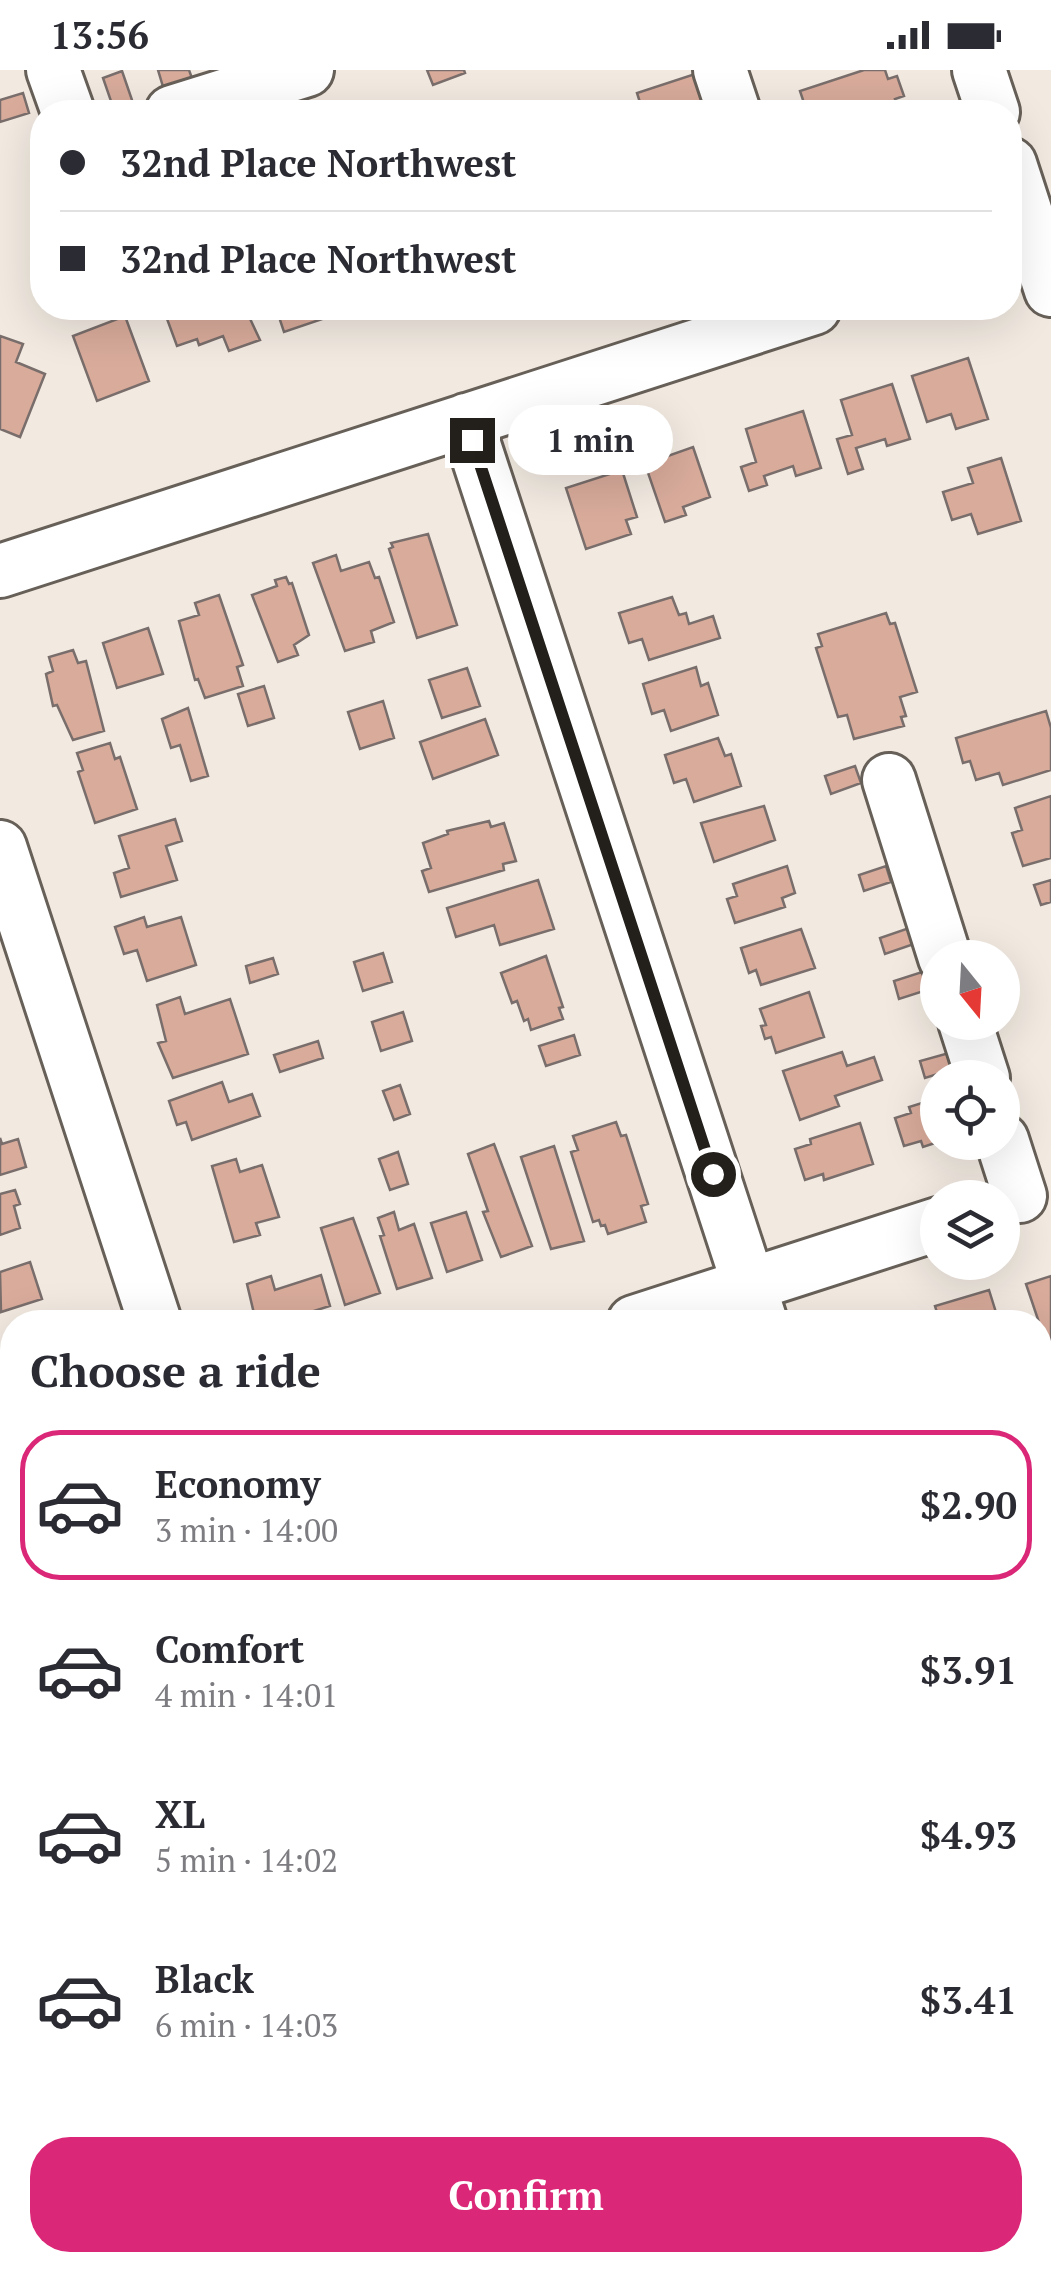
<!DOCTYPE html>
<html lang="en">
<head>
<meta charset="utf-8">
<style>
  body { margin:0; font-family:"PT Serif",serif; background:#f2f2f3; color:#2b2b33; height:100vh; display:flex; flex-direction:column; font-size:38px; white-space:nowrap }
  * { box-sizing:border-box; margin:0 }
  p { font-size:32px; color:#7c7c81 }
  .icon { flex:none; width:55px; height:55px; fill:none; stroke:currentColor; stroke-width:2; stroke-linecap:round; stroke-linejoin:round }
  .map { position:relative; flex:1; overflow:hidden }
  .sheet { position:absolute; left:0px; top:1240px; width:1052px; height:962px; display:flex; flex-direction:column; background:#fff; border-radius:40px 40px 0 0; box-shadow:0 10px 40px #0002 }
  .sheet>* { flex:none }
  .hud { position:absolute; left:30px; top:30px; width:992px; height:220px; border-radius:40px; box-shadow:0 10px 40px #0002; display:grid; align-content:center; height:220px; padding:0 30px; background:#fff }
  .needle { width:65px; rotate:162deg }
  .controls { position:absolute; left:920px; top:870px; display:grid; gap:20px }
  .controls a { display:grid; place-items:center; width:100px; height:100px; border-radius:50%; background:#fff; box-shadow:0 10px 40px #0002; font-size:50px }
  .end { position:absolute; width:45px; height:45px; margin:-22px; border:12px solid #23201c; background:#fff; box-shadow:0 0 0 5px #fff }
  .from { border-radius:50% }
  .bubble { position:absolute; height:70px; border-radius:35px; background:#fff; box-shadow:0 10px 40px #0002; font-size:32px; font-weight:600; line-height:70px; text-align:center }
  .hud b { display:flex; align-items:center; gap:35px; height:95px; font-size:38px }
  .hud b+b { border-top:2px solid #e1e1e2 }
  .hud i { width:25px; height:25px; background:#2b2b33 }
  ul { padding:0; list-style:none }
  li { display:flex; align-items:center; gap:30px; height:150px; margin:0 20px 15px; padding:0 10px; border:5px solid transparent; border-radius:40px }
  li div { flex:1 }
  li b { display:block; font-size:38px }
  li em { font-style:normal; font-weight:600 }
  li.current { border-color:#db2777 }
  li>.icon { width:90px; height:90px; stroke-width:1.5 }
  h2 { padding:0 30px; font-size:45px; line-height:120px }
  .action { display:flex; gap:20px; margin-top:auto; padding:20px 30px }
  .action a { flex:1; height:115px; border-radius:40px; background:#db2777; color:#fff; font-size:40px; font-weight:600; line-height:115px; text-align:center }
  .status { display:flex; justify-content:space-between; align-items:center; height:70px; padding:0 50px; background:#fff; direction:ltr }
  .status svg { height:28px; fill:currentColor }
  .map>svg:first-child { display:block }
  .building { fill:#d8ab9b; stroke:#796e6b; stroke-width:2.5 }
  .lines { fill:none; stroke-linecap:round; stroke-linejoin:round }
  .minor-casing { stroke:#676058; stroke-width:58 }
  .minor { stroke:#fff; stroke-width:52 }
  .route { stroke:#23201c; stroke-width:12 }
</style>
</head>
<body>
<div class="status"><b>13:56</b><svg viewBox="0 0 49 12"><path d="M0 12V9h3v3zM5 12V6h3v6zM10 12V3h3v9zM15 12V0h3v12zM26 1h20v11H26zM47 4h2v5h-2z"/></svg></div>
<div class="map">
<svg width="1051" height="2201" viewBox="0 0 1051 2201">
  <rect width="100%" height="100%" fill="#f2eae1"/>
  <path class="building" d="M 158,0 L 189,0 L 193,11 L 164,20 Z
    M 427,0 L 464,0 L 465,3 L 433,15 Z
    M 864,0 L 885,0 L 888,9 L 897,6 L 904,26 L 895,29 L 898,38 L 883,42 L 807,42 L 800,21 Z
    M 122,1 L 132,30 L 113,37 L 103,8 Z
    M 695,4 L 710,42 L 643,42 L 637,23 Z
    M 23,23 L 29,43 L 0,52 L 0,30 Z
    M 163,238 L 245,238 L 260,270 L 229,281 L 223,266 L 199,275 L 197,269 L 177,276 Z
    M 276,238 L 338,238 L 340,243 L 284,262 Z
    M 125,246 L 149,311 L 97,331 L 73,266 Z
    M 0,266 L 23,274 L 16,292 L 45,304 L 20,367 L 0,359 Z
    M 968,288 L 988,349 L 956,359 L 951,344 L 927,352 L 912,306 Z
    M 892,314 L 910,369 L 887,376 L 885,369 L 856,378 L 863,399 L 848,404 L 837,369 L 852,365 L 841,330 Z
    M 803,341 L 821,398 L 796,406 L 793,396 L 764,406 L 767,415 L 749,421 L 741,397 L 756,392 L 746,359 Z
    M 693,377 L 710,427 L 683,437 L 686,445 L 665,452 L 645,394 Z
    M 1001,388 L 1021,451 L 978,464 L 971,444 L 952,450 L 943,422 L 973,413 L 968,398 Z
    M 622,400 L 637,447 L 626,450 L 631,464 L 586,479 L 566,418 Z
    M 428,464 L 457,555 L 417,568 L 389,479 L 393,477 L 391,473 Z
    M 336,485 L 341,501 L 369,492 L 375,508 L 379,507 L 394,552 L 371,561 L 374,572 L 345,581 L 313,493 Z
    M 286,507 L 289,514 L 292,513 L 309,565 L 294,575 L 298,585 L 278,592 L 252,525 L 277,516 L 275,510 Z
    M 219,525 L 243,595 L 237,597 L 243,616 L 205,628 L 198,609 L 195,610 L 179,551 L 199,545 L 195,533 Z
    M 672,527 L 679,545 L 686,543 L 689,554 L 713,546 L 720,568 L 649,590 L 642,569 L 629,573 L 619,543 Z
    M 886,543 L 890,554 L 895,553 L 917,622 L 900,627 L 906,646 L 901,647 L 904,656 L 854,669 L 847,645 L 838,647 L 816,578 L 822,576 L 818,564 Z
    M 148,558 L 163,604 L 117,618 L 103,573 Z
    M 73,580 L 78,593 L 86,591 L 104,661 L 73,670 L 57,635 L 53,636 L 46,604 L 53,601 L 49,587 Z
    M 696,597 L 701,616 L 708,613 L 718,645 L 671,661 L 664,640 L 652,644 L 643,614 Z
    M 467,598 L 480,636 L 442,648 L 429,610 Z
    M 264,616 L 274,648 L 248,656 L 238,624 Z
    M 383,631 L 394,668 L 360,679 L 348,642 Z
    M 188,638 L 208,706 L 191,711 L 180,675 L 171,678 L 162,649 Z
    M 1046,641 L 1051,658 L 1051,700 L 1003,715 L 999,703 L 976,710 L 970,691 L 963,693 L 956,668 Z
    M 485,649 L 498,685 L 433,709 L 420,672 Z
    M 718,668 L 725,686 L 731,684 L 741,716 L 694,732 L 686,709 L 674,713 L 665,685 Z
    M 110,673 L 115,689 L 120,687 L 137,739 L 95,753 L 78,702 L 83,700 L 77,683 Z
    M 855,696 L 861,713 L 831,724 L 825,706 Z
    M 1051,726 L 1051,788 L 1023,796 L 1012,763 L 1022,760 L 1015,738 Z
    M 764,736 L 775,770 L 714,792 L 701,753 Z
    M 175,749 L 182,771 L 166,776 L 177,810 L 121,827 L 114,803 L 129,798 L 119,766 Z
    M 489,751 L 491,757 L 504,753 L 516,791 L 503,794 L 504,800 L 429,822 L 422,801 L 431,798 L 423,773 L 448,764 L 447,761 Z
    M 787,796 L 795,823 L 782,828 L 785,837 L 735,853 L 727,829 L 737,826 L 733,814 Z
    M 886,796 L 891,812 L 864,821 L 859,805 Z
    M 538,810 L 554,859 L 500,875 L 494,855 L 456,867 L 447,838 Z
    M 1051,810 L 1051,832 L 1041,835 L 1034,815 Z
    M 144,847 L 147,857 L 181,847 L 196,895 L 147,911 L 137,880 L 124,884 L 115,857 Z
    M 909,858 L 914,874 L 885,884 L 880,868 Z
    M 801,859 L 815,898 L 761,915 L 756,900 L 749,903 L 741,878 Z
    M 383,883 L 392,912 L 363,921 L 354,892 Z
    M 546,886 L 563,937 L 559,938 L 563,949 L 531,960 L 528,949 L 524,951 L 517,931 L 512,933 L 501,903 Z
    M 273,888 L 278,904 L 250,913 L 246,896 Z
    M 922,902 L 927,920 L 899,929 L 894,911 Z
    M 809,922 L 824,967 L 776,983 L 771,967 L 765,969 L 761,956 L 766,955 L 760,939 Z
    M 180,927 L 185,944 L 230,929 L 248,984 L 173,1008 L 158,973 L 166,971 L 157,935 Z
    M 403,942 L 412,971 L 381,981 L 372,952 Z
    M 574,965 L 580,985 L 546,996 L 539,976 Z
    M 318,971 L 323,988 L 280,1002 L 274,985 Z
    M 842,982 L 847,996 L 874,987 L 882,1010 L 835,1026 L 839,1036 L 800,1050 L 783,1001 Z
    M 949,983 L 954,999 L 925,1008 L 920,991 Z
    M 222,1012 L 229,1032 L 252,1024 L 260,1046 L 192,1070 L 186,1052 L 177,1055 L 169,1031 Z
    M 400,1015 L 410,1044 L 394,1050 L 383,1021 Z
    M 938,1028 L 938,1072 L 923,1077 L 921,1071 L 904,1076 L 895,1048 L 911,1043 L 909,1037 Z
    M 616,1052 L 621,1066 L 626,1065 L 648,1134 L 641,1136 L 646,1152 L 608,1164 L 605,1155 L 601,1156 L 599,1150 L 593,1152 L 571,1082 L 578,1080 L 573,1066 Z
    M 860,1053 L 873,1094 L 824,1110 L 823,1104 L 805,1110 L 795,1079 L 811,1074 L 810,1069 Z
    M 0,1068 L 2,1074 L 18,1069 L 26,1097 L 0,1105 Z
    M 494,1074 L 532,1176 L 501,1187 L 483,1142 L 488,1141 L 468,1084 Z
    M 554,1076 L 584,1171 L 551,1179 L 521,1087 Z
    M 398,1082 L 408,1114 L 390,1120 L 379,1089 Z
    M 236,1089 L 240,1102 L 262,1095 L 279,1147 L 256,1153 L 260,1165 L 234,1172 L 212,1096 Z
    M 15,1120 L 20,1134 L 14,1136 L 20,1158 L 0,1165 L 0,1124 Z
    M 394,1142 L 399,1160 L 414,1154 L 432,1208 L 397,1219 L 380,1166 L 384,1165 L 378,1148 Z
    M 466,1142 L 482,1190 L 447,1202 L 431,1153 Z
    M 353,1148 L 380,1223 L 345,1235 L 321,1158 Z
    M 30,1192 L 42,1229 L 1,1242 L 0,1202 Z
    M 321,1205 L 330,1236 L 304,1244 L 306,1252 L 256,1252 L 247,1214 L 271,1206 L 275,1220 Z
    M 1051,1206 L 1051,1284 L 1050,1285 L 1026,1214 Z
    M 989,1220 L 999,1252 L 940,1252 L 935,1236 Z
    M 0,1380 L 12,1394 L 12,1417 L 9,1421 L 12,1429 L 0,1441 Z
    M 12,1472 L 12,1528 L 0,1516 L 5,1510 L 0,1505 L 0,1486 Z
    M 1051,1738 L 1051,1797 L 1040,1800 L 1040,1741 Z"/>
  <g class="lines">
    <g class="minor-casing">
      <path id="minor" d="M 53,0 L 68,42
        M 720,0 L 734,42
        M 979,0 L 993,42
        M 172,42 L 307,0
        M 1010,94 L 1051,220
        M 466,350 L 761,1252
        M 0,501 L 814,238
        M 889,710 L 945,888
        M 0,777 L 155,1252
        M 965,952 L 983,1008
        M 1002,1070 L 1020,1126
        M 634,1252 L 938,1154
        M 0,1316 L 12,1313
        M 0,1658 L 12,1670
        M 1040,2105 L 1051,2102
        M 573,2190 L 585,2201
        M 746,2201 L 780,2190"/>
    </g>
    <use href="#minor" class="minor"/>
  </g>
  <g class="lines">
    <path class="route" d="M 472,370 L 713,1104"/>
  </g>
</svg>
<div class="controls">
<a><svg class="needle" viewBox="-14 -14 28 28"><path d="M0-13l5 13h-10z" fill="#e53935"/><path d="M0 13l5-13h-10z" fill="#7c7c81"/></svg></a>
<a><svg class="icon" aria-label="locate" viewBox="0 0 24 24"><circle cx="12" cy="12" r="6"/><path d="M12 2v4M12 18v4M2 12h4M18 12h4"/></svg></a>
<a><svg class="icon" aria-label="layers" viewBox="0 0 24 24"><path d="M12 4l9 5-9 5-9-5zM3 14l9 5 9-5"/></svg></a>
</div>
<i class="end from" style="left:713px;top:1104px"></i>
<i class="end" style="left:472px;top:370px"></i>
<div class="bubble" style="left:508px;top:335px;width:165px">1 min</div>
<div class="hud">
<b><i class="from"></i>32nd Place Northwest</b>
<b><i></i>32nd Place Northwest</b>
</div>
<section class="sheet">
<h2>Choose a ride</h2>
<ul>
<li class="current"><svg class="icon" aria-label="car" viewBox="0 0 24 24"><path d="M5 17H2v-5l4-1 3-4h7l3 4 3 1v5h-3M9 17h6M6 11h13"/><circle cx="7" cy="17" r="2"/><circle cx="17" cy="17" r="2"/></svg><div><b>Economy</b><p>3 min · 14:00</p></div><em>$2.90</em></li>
<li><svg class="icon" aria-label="car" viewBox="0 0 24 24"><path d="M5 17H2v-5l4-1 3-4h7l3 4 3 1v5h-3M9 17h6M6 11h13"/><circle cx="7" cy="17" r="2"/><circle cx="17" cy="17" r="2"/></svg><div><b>Comfort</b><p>4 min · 14:01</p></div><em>$3.91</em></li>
<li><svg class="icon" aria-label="car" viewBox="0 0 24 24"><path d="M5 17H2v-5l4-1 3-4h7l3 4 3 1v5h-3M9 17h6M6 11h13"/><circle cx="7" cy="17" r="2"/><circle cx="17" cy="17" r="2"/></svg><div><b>XL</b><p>5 min · 14:02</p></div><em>$4.93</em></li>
<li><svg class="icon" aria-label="car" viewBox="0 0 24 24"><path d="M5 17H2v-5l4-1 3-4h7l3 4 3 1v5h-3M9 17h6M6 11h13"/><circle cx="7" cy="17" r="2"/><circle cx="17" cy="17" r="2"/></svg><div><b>Black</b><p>6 min · 14:03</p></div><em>$3.41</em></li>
</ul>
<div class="action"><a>Confirm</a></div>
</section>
</div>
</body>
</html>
